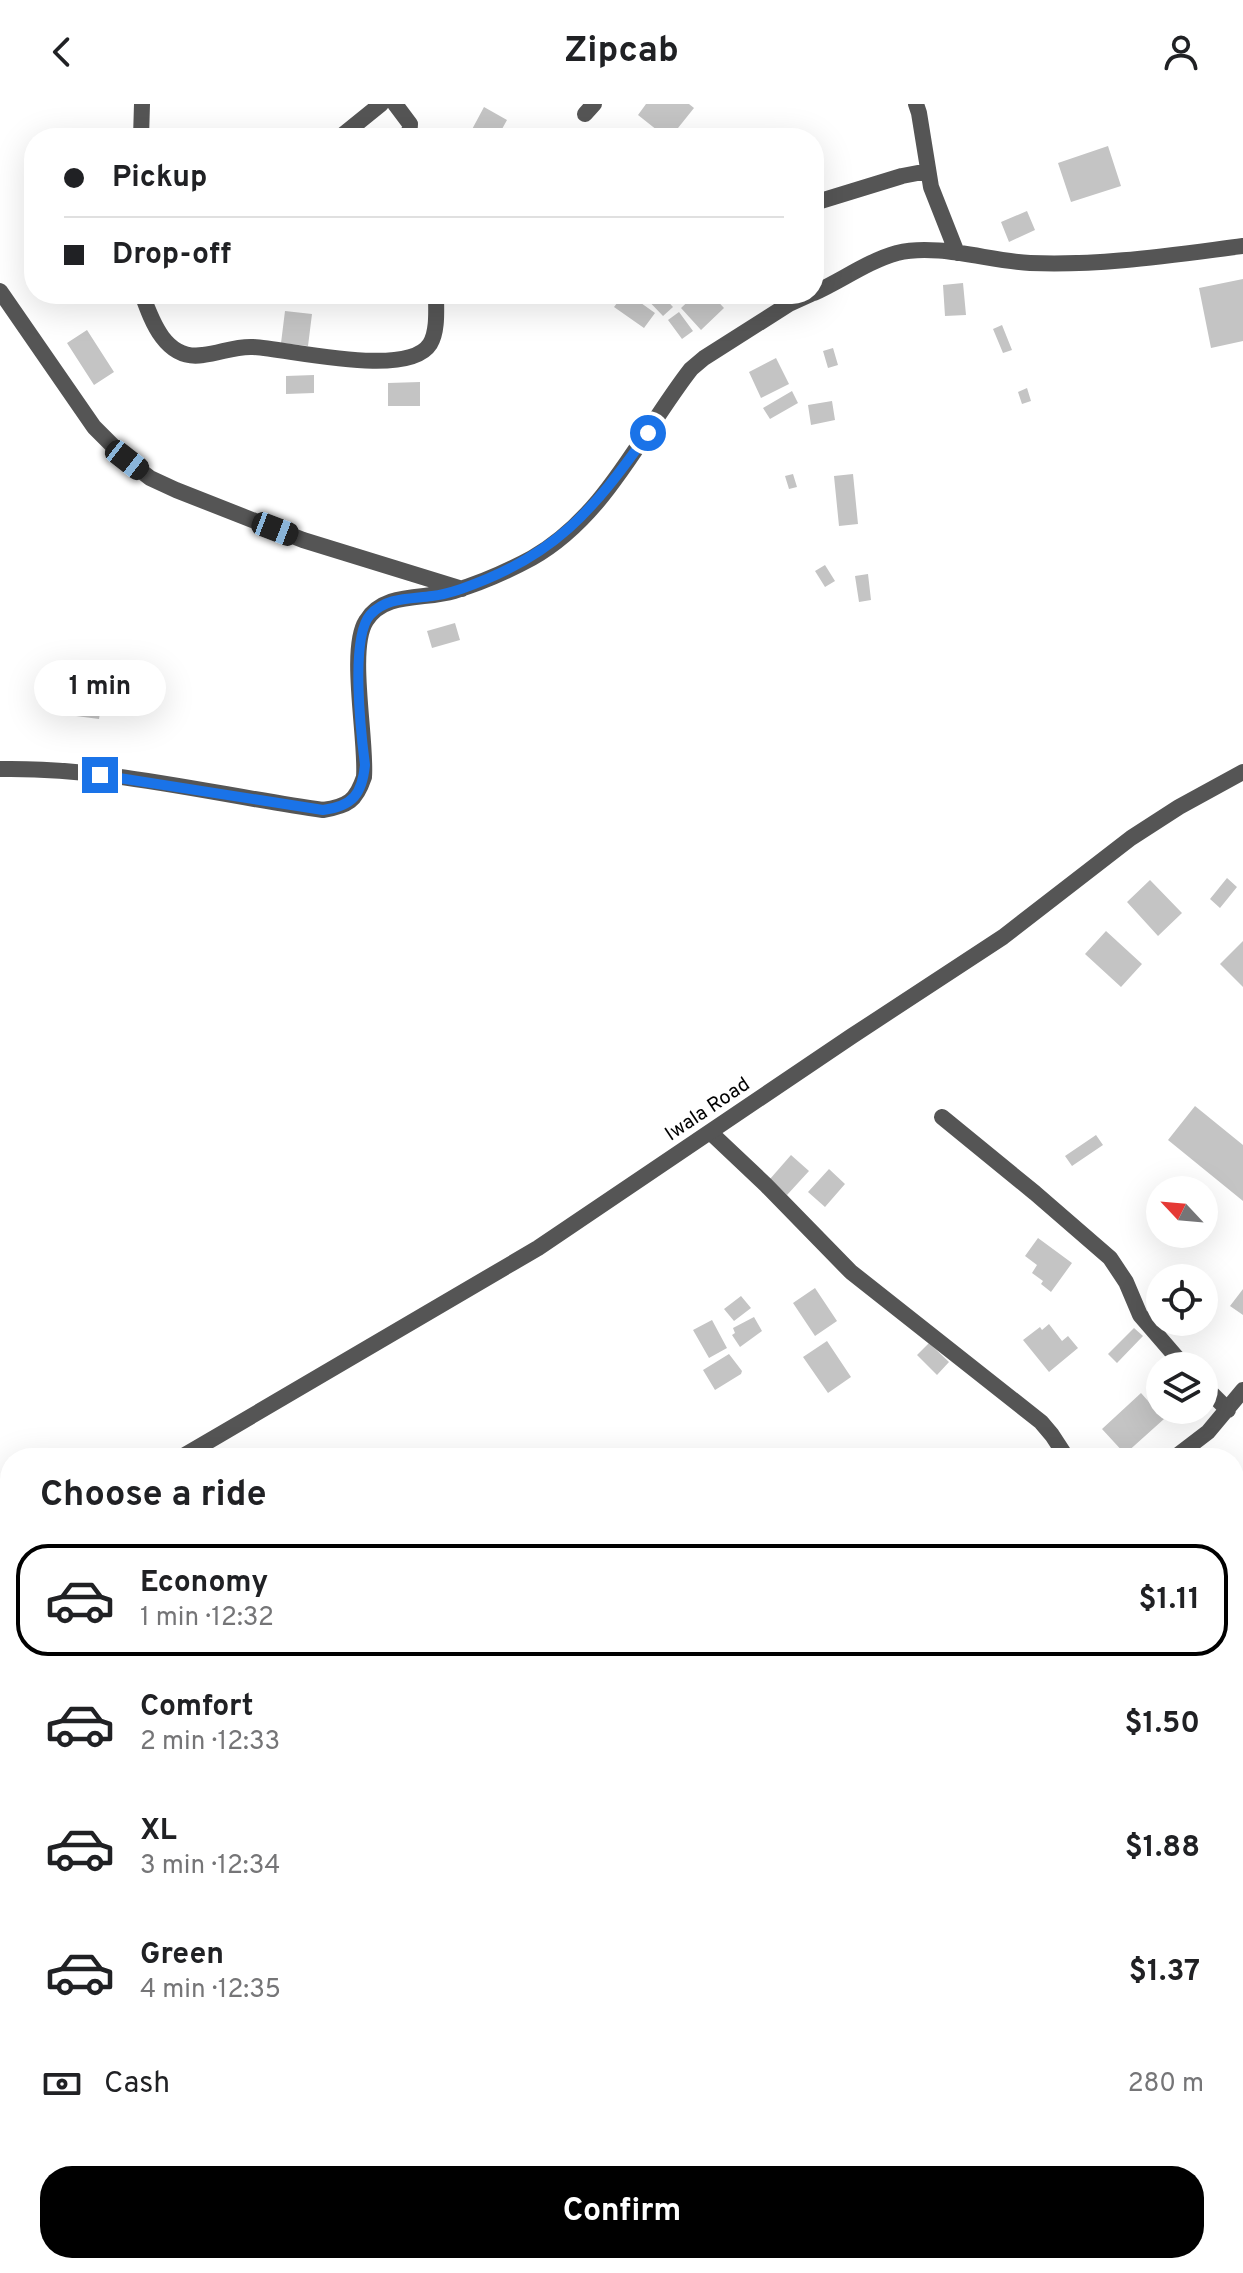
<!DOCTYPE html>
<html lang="en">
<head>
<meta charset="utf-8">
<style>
  body { margin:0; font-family:Overpass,sans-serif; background:#f6f6f6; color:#202124; height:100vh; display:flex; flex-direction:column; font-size:30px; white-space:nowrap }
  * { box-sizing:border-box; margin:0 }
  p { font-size:26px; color:#757577 }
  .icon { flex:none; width:44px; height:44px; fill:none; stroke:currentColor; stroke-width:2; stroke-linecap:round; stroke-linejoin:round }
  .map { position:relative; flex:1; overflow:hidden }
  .drawer { position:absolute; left:0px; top:1344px; width:1244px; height:826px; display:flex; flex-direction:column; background:#fff; border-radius:32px 32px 0 0; box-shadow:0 8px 32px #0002 }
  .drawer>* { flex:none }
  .top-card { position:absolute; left:24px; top:24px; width:800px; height:176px; border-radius:32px; box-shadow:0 8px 32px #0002; display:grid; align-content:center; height:176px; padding:0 40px; background:#fff }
  .needle { width:52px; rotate:296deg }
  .controls { position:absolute; left:1146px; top:1072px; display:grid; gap:16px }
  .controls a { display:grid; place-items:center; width:72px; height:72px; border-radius:50%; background:#fff; box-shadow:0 8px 32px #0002; font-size:40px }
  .end { position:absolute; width:36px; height:36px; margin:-18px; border:10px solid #1a73e8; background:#fff; box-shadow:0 0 0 4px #fff }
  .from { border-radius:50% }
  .bubble { position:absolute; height:56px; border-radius:28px; background:#fff; box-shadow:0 8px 32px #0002; font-size:26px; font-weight:700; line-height:56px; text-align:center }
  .car { position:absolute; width:24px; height:48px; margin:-24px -12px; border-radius:10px; box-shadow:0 0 6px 2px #0007; background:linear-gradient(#222 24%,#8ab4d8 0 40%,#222 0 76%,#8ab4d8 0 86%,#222 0) }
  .top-card b { display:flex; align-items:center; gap:28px; height:76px; font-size:30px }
  .top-card b+b { border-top:2px solid #e0e0e0 }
  .top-card i { width:20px; height:20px; background:#202124 }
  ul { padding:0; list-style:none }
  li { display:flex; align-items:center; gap:24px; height:112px; margin:0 16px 12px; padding:0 24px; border:4px solid transparent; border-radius:32px }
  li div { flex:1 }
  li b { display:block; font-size:30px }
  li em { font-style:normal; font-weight:700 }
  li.current { border-color:#000 }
  li>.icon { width:72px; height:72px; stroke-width:1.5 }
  h2 { padding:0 40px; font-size:36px; line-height:96px }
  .pay { display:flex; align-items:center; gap:20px; height:88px; padding:0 40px; font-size:30px }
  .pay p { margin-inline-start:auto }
  .action { display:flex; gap:16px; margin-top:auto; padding:16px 40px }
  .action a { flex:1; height:92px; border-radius:32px; background:#000; color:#fff; font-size:32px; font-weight:700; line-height:92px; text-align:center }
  header { display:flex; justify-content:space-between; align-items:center; height:104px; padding:0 40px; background:#fff; font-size:36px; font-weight:700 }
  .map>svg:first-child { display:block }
  .building { fill:#c4c4c4 }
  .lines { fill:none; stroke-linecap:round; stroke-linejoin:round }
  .minor { stroke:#555; stroke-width:16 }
  .tertiary { stroke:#555; stroke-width:16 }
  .route { stroke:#1a73e8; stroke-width:10 }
  .labels { text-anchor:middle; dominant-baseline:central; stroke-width:8; stroke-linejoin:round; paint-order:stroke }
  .street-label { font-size:20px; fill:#000; stroke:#fff }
</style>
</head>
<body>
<header><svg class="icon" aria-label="back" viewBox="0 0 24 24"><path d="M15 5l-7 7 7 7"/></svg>Zipcab<svg class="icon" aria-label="person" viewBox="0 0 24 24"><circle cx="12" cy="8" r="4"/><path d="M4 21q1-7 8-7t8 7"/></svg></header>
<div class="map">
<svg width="1243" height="2169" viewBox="0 0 1243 2169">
  <rect width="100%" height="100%" fill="#fff"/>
  <path class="building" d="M 646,0 L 689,0 L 694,4 L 670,34 L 667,34 L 638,11 Z
    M 484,3 L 507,16 L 497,34 L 475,34 L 469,31 Z
    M 1108,42 L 1121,82 L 1071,98 L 1058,59 Z
    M 1027,107 L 1035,126 L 1009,138 L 1001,118 Z
    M 1243,175 L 1243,237 L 1211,244 L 1199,184 Z
    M 963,179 L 966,211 L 945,212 L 943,181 Z
    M 624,190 L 637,190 L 634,194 L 655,209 L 644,224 L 614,203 Z
    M 642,190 L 661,190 L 673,203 L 663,212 Z
    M 696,190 L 711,190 L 724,204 L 701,226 L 681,204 Z
    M 285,207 L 312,210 L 308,242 L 281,239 Z
    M 679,208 L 693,227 L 682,235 L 668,216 Z
    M 1002,221 L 1012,246 L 1003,249 L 993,225 Z
    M 87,226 L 114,268 L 94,281 L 67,239 Z
    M 833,244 L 838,261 L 828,264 L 823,247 Z
    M 776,254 L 789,280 L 761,294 L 749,268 Z
    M 314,271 L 314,289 L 286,290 L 286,272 Z
    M 420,278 L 420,302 L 388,302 L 388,279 Z
    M 1027,284 L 1031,297 L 1022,300 L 1018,288 Z
    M 792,287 L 798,299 L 770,315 L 763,304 Z
    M 832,297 L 835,316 L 811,321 L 808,301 Z
    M 793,370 L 797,383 L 789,385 L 785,372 Z
    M 853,370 L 858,420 L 839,422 L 834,372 Z
    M 825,461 L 835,477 L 825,483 L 815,467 Z
    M 868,470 L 871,496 L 859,498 L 855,472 Z
    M 455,519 L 460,536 L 432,544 L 427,527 Z
    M 78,600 L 101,603 L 99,615 L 76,612 Z
    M 1227,774 L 1237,783 L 1220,804 L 1210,795 Z
    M 1150,776 L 1182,809 L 1158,832 L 1127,798 Z
    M 1106,827 L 1142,860 L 1121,883 L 1085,850 Z
    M 1243,837 L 1243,883 L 1220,860 Z
    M 1195,1002 L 1243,1041 L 1243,1097 L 1168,1036 Z
    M 1096,1031 L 1103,1041 L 1072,1062 L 1065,1052 Z
    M 791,1051 L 809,1067 L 787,1091 L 770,1075 Z
    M 829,1065 L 845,1080 L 825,1103 L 808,1088 Z
    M 1038,1134 L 1072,1159 L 1051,1188 L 1041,1180 L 1043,1177 L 1032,1169 L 1037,1161 L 1025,1152 Z
    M 815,1184 L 837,1217 L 815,1232 L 793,1199 Z
    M 1243,1185 L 1243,1211 L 1230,1202 Z
    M 741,1192 L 751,1204 L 734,1217 L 724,1205 Z
    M 754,1213 L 762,1227 L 740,1243 L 732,1231 L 735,1229 L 733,1224 Z
    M 712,1216 L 727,1244 L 709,1254 L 693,1226 Z
    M 1049,1220 L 1062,1237 L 1068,1232 L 1078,1244 L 1049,1268 L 1023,1236 L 1040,1223 L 1042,1226 Z
    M 1134,1224 L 1143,1232 L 1117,1259 L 1108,1250 Z
    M 827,1237 L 851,1273 L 828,1289 L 803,1253 Z
    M 929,1239 L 949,1258 L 937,1271 L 917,1251 Z
    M 729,1250 L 742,1267 L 741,1270 L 715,1286 L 703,1266 Z
    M 1160,1272 L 1160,1295 L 1148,1283 Z
    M 1141,1289 L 1164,1315 L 1125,1350 L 1102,1325 Z
    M 1243,1570 L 1243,1611 L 1236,1613 L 1238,1620 L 1234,1621 L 1234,1572 Z
    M 1243,1948 L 1243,1970 L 1234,1971 L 1234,1949 Z
    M 1243,1974 L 1243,1997 L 1239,1998 L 1235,1976 Z
    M 10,2023 L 10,2063 L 0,2048 L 0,2030 Z
    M 0,2081 L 10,2092 L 10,2097 L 0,2106 Z
    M 10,2136 L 10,2160 L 35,2160 L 41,2169 L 11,2169 L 0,2152 L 0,2143 Z
    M 886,2160 L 904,2160 L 905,2165 L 888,2169 Z"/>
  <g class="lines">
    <path class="minor" d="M 395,0 L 410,20 L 409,34
      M 916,0 L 919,9 L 931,83 L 957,149
      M 585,10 L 594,0
      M 141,34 L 142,0
      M 339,34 L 381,0
      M 814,99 L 902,72 L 928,67
      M 0,187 L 94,323 L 127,356 L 150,374 L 176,386 L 303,436 L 462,485
      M 814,189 C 841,177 868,157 897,149 C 937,139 989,157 1030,159 C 1102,162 1172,151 1243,142
      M 142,190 C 152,218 166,257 203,251 C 221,249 235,242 253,243 C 290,245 408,275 430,240 C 438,227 436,205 436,190
      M 0,665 C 109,663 216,691 323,706 C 348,702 356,697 364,673 C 367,637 348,545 366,517 C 384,487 425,496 454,487 C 481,479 508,467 532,454 C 606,412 641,329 691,265 L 704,254 L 789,200 L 811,190
      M 942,1013 L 1035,1089 L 1110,1154 L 1126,1178 L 1140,1211 L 1184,1262
      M 711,1029 L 766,1081 L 851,1168 L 1041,1318 L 1052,1331 L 1067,1354
      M 1204,1282 L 1228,1306
      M 1174,1354 L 1208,1328 L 1243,1286
      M 1234,1926 L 1243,1924
      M 0,1962 L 10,1959
      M 1234,2029 L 1243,2047
      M 122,2160 L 125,2169
      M 991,2160 L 994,2169
      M 369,2169 L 374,2160"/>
    <path class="tertiary" d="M 180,1354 L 538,1144 L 852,932 L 1003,833 L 1131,734 L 1179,703 L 1243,668
      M 0,1452 L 10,1446"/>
  </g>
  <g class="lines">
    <path class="route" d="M 100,671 L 323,706 C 353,702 362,690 365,661 C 361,630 350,534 370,511 C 386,493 410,495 432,492 C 442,491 452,488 461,485 C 554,453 593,407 648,329"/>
  </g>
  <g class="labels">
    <g class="street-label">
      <text transform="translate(708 1006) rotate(-34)">Iwala Road</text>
    </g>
  </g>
</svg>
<div class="controls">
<a><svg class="needle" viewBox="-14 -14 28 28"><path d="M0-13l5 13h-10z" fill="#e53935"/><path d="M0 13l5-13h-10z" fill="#757577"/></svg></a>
<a><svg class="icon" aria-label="locate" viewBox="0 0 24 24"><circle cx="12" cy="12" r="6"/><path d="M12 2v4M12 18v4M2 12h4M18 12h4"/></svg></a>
<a><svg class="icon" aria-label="layers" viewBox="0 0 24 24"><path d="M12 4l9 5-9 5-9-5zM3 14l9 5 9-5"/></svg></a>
</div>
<i class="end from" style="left:648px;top:329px"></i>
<i class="end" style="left:100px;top:671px"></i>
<div class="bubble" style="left:34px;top:556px;width:132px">1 min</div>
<i class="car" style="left:127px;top:356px;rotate:128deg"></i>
<i class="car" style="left:275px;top:425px;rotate:111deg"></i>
<div class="top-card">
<b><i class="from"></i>Pickup</b>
<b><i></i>Drop-off</b>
</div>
<section class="drawer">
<h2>Choose a ride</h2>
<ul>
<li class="current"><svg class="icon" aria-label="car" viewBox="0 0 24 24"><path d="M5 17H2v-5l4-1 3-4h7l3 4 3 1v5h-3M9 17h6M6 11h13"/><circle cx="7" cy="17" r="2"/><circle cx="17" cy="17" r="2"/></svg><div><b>Economy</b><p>1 min · 12:32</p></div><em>$1.11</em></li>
<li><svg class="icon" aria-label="car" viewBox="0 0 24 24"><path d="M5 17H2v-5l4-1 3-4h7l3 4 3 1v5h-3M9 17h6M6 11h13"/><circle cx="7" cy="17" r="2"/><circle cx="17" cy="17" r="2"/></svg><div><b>Comfort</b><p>2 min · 12:33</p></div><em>$1.50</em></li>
<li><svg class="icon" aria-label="car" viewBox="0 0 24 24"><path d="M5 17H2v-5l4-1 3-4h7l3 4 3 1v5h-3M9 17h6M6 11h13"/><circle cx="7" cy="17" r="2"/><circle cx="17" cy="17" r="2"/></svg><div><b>XL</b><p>3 min · 12:34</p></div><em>$1.88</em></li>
<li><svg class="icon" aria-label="car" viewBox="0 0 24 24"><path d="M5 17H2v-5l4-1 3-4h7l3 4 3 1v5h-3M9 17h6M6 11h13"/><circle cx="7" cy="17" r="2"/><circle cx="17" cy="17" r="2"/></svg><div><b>Green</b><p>4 min · 12:35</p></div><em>$1.37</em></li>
</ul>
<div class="pay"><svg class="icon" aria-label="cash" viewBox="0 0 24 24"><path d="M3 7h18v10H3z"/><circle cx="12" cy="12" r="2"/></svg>Cash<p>280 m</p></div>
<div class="action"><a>Confirm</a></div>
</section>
</div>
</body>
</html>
